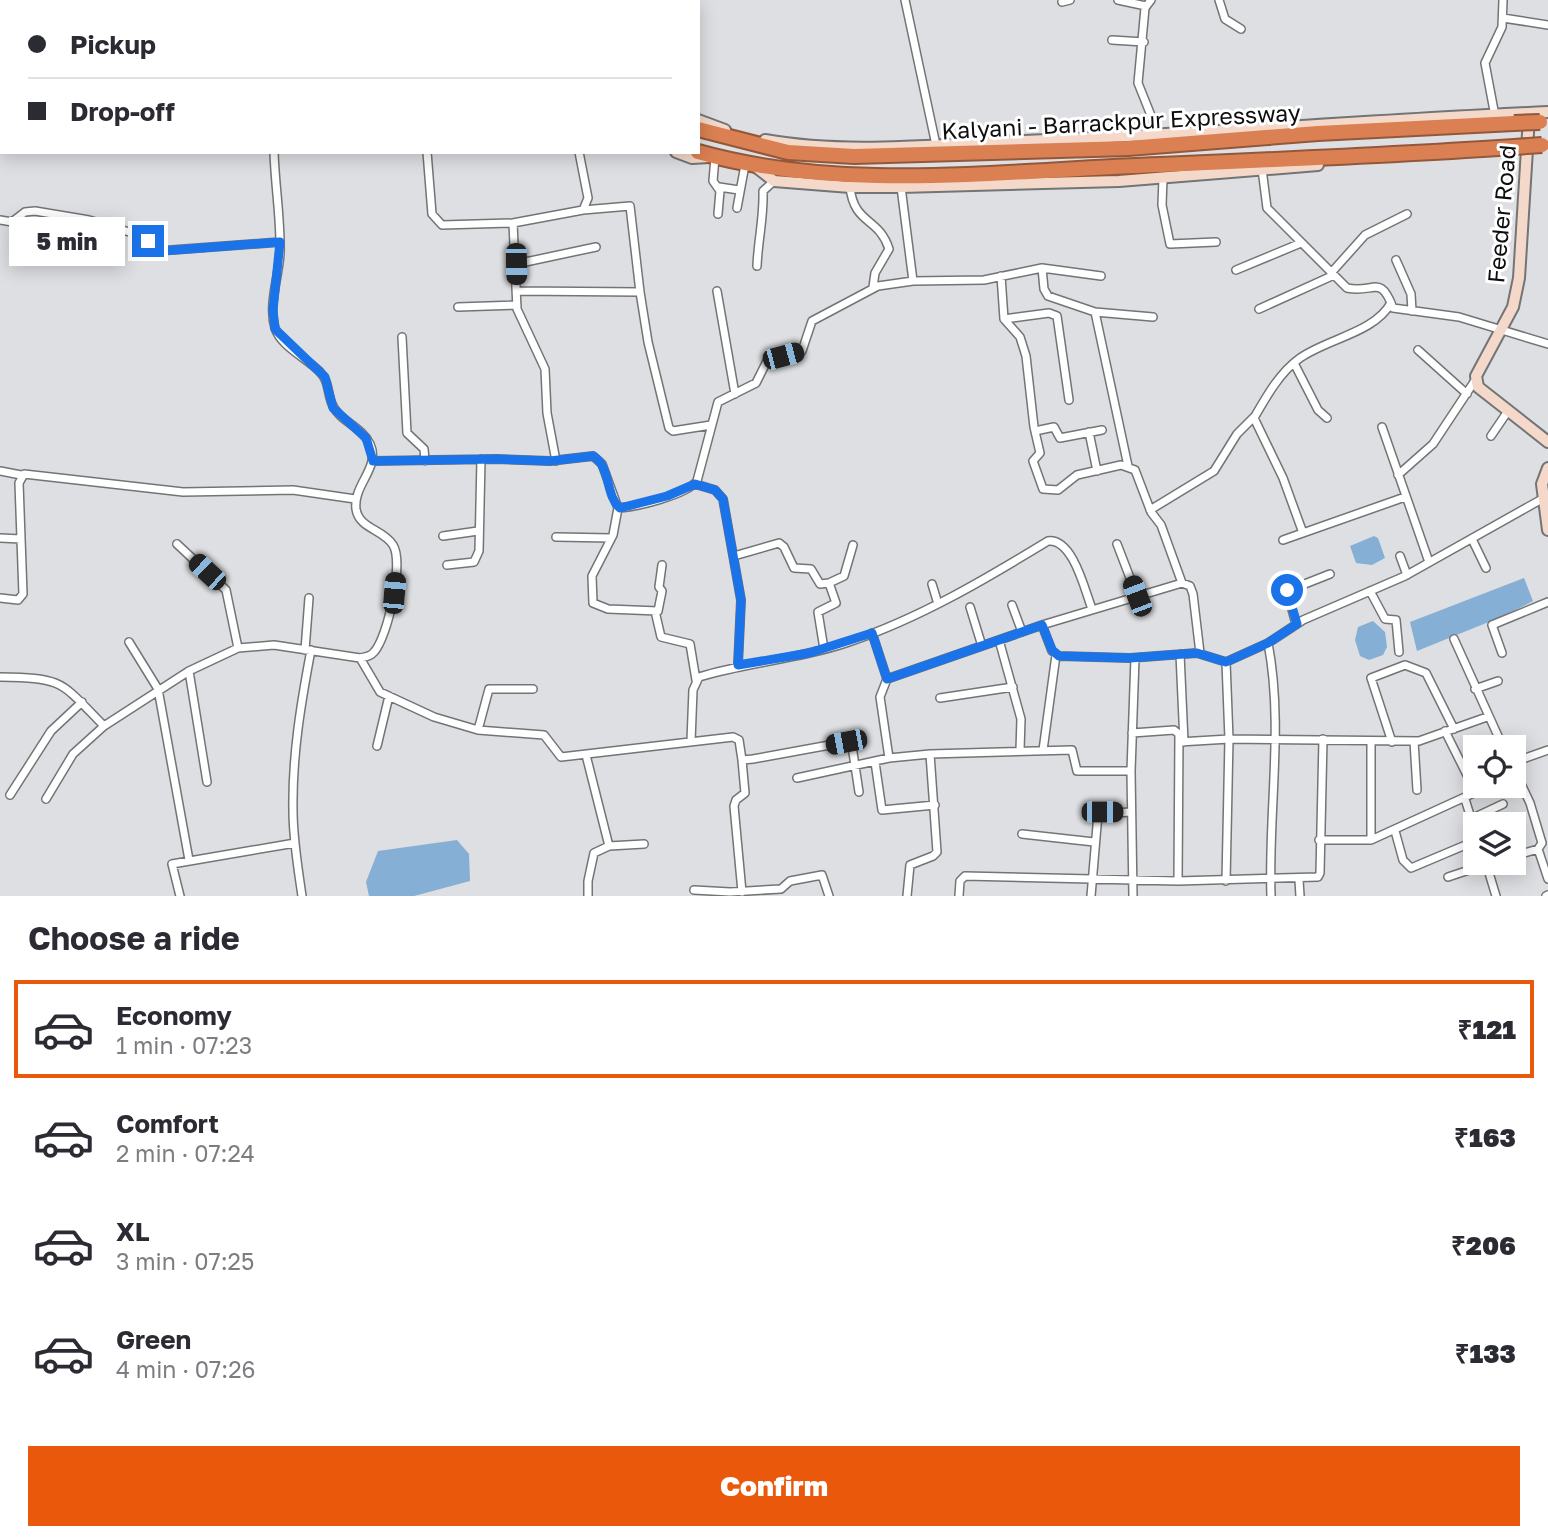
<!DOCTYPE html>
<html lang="en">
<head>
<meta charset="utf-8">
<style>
  body { margin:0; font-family:"Golos Text",sans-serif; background:#f2f2f3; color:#2b2b33; height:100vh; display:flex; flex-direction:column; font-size:26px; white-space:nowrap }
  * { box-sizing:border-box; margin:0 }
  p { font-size:23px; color:#7c7c81 }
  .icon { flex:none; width:38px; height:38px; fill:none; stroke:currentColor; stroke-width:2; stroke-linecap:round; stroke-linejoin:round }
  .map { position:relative; height:896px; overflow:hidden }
  .panel { display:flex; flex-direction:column; background:#fff; flex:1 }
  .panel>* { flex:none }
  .guide { position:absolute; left:0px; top:0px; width:700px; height:154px; box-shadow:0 4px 18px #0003; display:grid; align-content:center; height:154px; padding:0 28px; background:#fff }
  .buttons { position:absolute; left:1463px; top:735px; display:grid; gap:14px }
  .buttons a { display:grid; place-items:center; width:63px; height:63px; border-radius:0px; background:#fff; box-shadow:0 4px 18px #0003; font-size:35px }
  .end { position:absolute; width:32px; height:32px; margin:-16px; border:9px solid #1a73e8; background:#fff; box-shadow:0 0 0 4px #fff }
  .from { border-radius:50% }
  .bubble { position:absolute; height:49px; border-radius:0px; background:#fff; box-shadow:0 4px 18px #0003; font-size:23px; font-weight:800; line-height:49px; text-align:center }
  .car { position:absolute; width:21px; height:42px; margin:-21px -10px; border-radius:9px; box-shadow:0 0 5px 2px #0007; background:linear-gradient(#222 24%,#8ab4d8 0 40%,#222 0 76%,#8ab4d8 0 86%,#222 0) }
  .guide b { display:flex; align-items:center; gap:24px; height:66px; font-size:26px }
  .guide b+b { border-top:2px solid #e1e1e2 }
  .guide i { width:18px; height:18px; background:#2b2b33 }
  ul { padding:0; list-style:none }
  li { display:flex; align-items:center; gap:21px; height:98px; margin:0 14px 10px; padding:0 14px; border:4px solid transparent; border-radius:0px }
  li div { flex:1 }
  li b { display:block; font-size:26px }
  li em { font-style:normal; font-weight:800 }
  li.on { border-color:#ea580c }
  li>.icon { width:63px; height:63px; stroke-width:1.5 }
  h2 { padding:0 28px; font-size:32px; line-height:84px }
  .action { display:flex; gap:14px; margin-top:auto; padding:14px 28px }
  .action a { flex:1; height:80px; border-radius:0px; background:#ea580c; color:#fff; font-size:28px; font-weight:800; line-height:80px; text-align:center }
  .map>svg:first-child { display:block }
  .water { fill:#85afd4 }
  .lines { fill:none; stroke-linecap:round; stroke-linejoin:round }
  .street-casing { stroke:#737476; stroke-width:10 }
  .secondary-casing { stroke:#737476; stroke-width:14 }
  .highway-casing { stroke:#93583b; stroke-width:18 }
  .street { stroke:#fff; stroke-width:7 }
  .secondary { stroke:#f4d9cb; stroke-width:10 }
  .highway { stroke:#db8052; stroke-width:14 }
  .highway-bridge-casing { stroke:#93583b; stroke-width:18; stroke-linecap:butt }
  .highway-bridge { stroke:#db8052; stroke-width:14 }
  .route { stroke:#1a73e8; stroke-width:9 }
  .labels { text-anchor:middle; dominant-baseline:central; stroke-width:6; stroke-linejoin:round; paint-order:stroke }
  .street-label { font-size:23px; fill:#0e0e0f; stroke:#fff }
</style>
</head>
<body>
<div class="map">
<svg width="1548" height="896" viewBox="0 0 1548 896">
  <rect width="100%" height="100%" fill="#dedfe2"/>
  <path class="water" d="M 1374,536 L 1378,538 L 1385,558 L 1372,565 L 1356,563 L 1350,546 Z
    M 1524,578 L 1533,601 L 1506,615 L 1417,651 L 1410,622 Z
    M 1373,621 L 1385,632 L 1387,647 L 1383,655 L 1369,660 L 1360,656 L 1355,640 L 1358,627 Z
    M 457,840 L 469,854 L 470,881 L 414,896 L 369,896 L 366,882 L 378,851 Z"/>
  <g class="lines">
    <g class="street-casing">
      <path id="street" d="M 905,0 L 936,145
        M 1118,0 L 1146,6
        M 1151,0 L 1145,8 L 1138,83 L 1152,118 L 1155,135
        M 1219,0 L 1225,19 L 1241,29
        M 1062,2 L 1070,0
        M 1503,18 L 1548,25
        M 1112,40 L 1144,42
        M 1495,116 L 1485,63 L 1502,27 L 1503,0
        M 427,152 L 432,214 L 442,225 L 513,223 L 583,210 L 588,198 L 579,152
        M 715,157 L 713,181 L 720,191 L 718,214
        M 1262,169 L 1267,208 L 1347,288 C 1374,294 1380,273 1393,308 L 1459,317 L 1548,344
        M 1163,178 L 1162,205 L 1170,244 L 1216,242
        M 719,187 L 739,190
        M 850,187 C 854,225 879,217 889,249 L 875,273 L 873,287
        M 901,187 L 913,281
        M 737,208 L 745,165
        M 583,210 L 630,206 L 640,292
        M 0,220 L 12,222 L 25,212 L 35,211 L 89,220 L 136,234 L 158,251 L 280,242
        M 513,223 L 517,309 L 545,369 L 547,413 L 556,461
        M 1396,260 L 1411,294 L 1412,311
        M 516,264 L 596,247
        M 757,266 C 758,240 764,217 763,191 L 774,181
        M 1042,268 L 1044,289 L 1048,296 L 1095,312 L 1153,317
        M 1236,270 L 1301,243
        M 1331,273 L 1365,235 L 1407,214
        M 1001,276 L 1004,319 L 1020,337 L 1026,356 L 1034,427 L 1040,453 L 1033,461 L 1043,489 L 1058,490 L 1077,475 L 1121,465 L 1135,470 L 1151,512 L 1161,525 L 1182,583
        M 517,291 L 640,292 L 648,342 L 669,428 L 673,431 L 711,425
        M 717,291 L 735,394
        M 458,307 L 517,305
        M 1259,309 L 1334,275
        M 1095,312 L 1128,466
        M 1004,319 L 1049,313 L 1057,316 L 1069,400
        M 402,337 L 407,433 L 424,449 L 425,461
        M 1418,350 L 1467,394
        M 1294,363 L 1318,410 L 1327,418
        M 1382,427 L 1429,562
        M 1035,431 L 1054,427 L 1060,438 L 1102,430
        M 1089,432 L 1097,471
        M 1491,436 L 1508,411
        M 373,461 L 497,459 L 550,461 L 593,456 L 602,464 L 618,508 C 636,507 686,495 697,481 L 718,402 L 756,383 L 767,361 L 802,351 L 812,321 L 878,286 L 913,281 L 984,280 L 1042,268 L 1101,276
        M 0,471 L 21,475
        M 1398,475 L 1433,444 L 1476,379
        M 695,484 L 715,490 L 723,499 L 741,600 L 738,665
        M 618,508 L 613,535 L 592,576 L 593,603 L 608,609 L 658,611 L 662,591 L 659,587 L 662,565
        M 1150,510 L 1214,471 L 1237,434 L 1255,416
        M 1303,533 L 1283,478 L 1254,418 C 1266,397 1280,372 1300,358 C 1329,338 1374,333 1391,303
        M 443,536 L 478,531
        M 556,537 L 611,538
        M 0,538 L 21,539
        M 1472,539 L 1486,568
        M 1283,540 L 1405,497
        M 177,544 L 226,590 L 238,648
        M 1117,544 L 1137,596
        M 734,556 L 779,543 L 784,547 L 794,568 L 811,569 L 820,584 L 829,583 L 836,603 L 818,612 L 824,649
        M 1400,556 L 1407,575
        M 447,565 L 474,562 L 479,551 L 481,459
        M 829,583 L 844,576 L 853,545
        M 932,584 L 938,604
        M 1370,591 L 1385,619 L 1396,620 L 1399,652
        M 0,598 L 18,600 L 23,594 L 19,483 L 24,474 L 183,492 L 293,490 L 355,499
        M 1012,605 L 1022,632
        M 970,607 L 982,646
        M 655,611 L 661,637 L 690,644 L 696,680
        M 1296,624 L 1287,591 L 1330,574
        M 1042,625 L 1052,651 L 1059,656 L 1130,658 L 1197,653 L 1226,662
        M 872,633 L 887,679
        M 1454,639 L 1503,747
        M 999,640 L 1021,719 L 1020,750
        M 129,642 L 158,689 L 189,860
        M 1268,643 C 1284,726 1268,811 1271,896
        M 305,650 L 309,598
        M 1502,653 L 1492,625 L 1548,602
        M 1180,654 L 1184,742
        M 360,658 L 380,692 L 434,717 L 478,730 L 544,735 L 561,757 L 733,737 L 739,740 L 742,760 L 753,759 L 846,742 L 852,746 L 859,792
        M 189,671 L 207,782
        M 0,677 C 64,678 60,681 104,726 L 189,671 L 238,648 L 274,645 L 360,658 C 365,657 370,657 374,652 C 388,637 404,562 393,545 C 383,529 359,529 356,509 C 353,484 381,468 370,444 C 362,427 340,421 333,406 C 327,395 330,382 320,372 C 307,358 281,347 275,328 C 268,305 279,276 280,253 C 281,220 275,186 274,152
        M 1475,689 L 1498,681
        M 940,698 L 1013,687
        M 478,730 L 489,689 L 533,689
        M 1445,731 L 1476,793
        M 691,741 L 693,690 L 699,677 C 748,662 800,659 849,642 C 920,618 984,580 1048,541 C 1073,538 1085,591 1092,609
        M 1371,741 L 1371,840
        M 1414,741 L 1417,790
        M 1179,742 L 1229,739 L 1419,741 L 1487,717
        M 1392,742 L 1371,678 L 1405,665 L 1426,673 L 1454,729
        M 377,746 L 389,696
        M 1043,750 L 1056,655
        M 586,755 L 609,846
        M 889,758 L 880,697 L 887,679 L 1042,625 L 1182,583 L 1190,586 L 1193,594 L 1200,653
        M 875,762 L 882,810 L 935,805
        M 1514,762 L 1548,750
        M 1514,769 L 1530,803 L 1542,843 L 1538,849 L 1514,856
        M 797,778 L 889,758 L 930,754 L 1072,750 L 1077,771 L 1131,771
        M 10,795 L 51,731 L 82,702
        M 46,799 L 73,754 L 104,726
        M 1465,799 L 1475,831
        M 1471,819 L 1503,804
        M 1395,831 L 1403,860 L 1411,868 L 1475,841
        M 1022,834 L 1094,842
        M 1319,840 L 1371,840 L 1487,787
        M 1538,849 L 1548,879
        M 1486,863 L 1496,896
        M 1448,877 L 1490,863
        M 1299,880 L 1300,896
        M 1178,881 L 1318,877 L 1320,873 L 1323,739
        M 1226,881 L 1229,739 L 1226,662 L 1268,643 L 1303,620 L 1405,576 L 1542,499
        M 694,890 L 730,892 L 781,889 L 790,881 L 822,875 L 829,896
        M 742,892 L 734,806 L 736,800 L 745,793 L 742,760
        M 180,896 L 172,864 L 295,843
        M 302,896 C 298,868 293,839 293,811 C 292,756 301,703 311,650
        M 588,896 L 588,881 L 594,853 L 609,846 L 644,844
        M 907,896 L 910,865 L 933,856 L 937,852 L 930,754
        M 959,896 L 960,881 L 965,876 L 1178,881 L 1179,734 L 1174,730 L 1132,733
        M 1091,896 L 1098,814 L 1131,812
        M 1133,896 L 1131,771 L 1135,658
        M 1546,896 L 1548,895"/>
    </g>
    <g class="secondary-casing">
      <path id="secondary" d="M 372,0 L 377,2
        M 1529,117 L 1519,278 L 1513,307 L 1476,376 L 1478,387 L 1548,442
        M 698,120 L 725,130
        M 765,140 C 849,155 938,144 1024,141 C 1199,134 1373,120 1548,112
        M 676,152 L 692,158 L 709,157
        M 756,167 L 774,181 L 850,187 L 901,187 L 1119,181 L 1318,165
        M 1548,468 L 1542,484 L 1548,530"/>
    </g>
    <g class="highway-casing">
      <path id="highway" d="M 260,0 L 264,2
        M 353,0 L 358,2
        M 698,129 L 788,152 L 854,156 L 1128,148 L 1318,133 L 1514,123
        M 698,152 C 848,194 1007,170 1160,165 C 1278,160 1396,155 1514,147"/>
    </g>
    <use href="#street" class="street"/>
    <use href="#secondary" class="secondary"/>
    <use href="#highway" class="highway"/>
    <g class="highway-bridge-casing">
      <path id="highway-bridge" d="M 1514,123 L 1540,122
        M 1514,147 L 1542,145"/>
    </g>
    <use href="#highway-bridge" class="highway-bridge"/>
  </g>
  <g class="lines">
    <path class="route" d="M 148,241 L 154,249 L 162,251 L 280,242 L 273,310 L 275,329 L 325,377 L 333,408 L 366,438 L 373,461 L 497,459 L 550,461 L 593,456 C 611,466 605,496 620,508 L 667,496 L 695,484 L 715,490 L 723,499 L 741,600 L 738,665 L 809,653 L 872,633 L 887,679 L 1042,625 L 1052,650 L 1059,656 L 1130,658 L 1197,653 L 1226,662 L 1268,643 L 1297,624 L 1287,590"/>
  </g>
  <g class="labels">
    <g class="street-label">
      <text transform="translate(1121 121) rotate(-3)">Kalyani - Barrackpur Expressway</text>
      <text transform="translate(1501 214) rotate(-85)">Feeder Road</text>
    </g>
  </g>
</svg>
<div class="buttons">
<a><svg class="icon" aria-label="locate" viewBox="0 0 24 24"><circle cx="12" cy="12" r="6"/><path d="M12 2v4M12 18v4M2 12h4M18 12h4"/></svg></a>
<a><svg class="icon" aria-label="layers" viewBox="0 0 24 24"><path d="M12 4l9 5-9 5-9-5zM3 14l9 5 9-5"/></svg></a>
</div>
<i class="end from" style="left:1287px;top:590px"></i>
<i class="end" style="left:148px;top:241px"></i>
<div class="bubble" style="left:9px;top:217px;width:116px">5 min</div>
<i class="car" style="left:516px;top:264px;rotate:179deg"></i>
<i class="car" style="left:783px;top:356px;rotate:75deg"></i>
<i class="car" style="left:207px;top:572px;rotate:313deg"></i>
<i class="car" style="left:394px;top:593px;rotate:5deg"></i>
<i class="car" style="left:1137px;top:596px;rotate:339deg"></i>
<i class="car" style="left:846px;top:742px;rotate:259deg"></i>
<i class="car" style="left:1102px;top:812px;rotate:90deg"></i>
<div class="guide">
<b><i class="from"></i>Pickup</b>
<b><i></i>Drop-off</b>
</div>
</div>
<section class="panel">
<h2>Choose a ride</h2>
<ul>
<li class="on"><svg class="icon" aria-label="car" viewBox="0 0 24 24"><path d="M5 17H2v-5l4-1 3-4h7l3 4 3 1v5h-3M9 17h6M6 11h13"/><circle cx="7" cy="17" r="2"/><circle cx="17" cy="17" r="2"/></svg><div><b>Economy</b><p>1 min · 07:23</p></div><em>₹121</em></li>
<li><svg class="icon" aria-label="car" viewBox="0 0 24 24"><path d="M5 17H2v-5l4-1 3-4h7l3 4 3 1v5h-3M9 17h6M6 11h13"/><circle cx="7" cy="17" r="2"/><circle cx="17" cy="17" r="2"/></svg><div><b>Comfort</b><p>2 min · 07:24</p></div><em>₹163</em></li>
<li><svg class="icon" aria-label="car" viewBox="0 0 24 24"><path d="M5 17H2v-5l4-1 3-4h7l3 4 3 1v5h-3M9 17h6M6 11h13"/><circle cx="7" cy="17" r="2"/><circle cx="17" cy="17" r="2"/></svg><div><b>XL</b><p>3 min · 07:25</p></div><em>₹206</em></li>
<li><svg class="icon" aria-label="car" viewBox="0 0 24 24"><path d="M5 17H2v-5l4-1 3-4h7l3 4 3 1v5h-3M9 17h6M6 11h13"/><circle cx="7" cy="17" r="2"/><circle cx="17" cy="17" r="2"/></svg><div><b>Green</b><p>4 min · 07:26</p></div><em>₹133</em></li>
</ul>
<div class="action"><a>Confirm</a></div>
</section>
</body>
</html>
